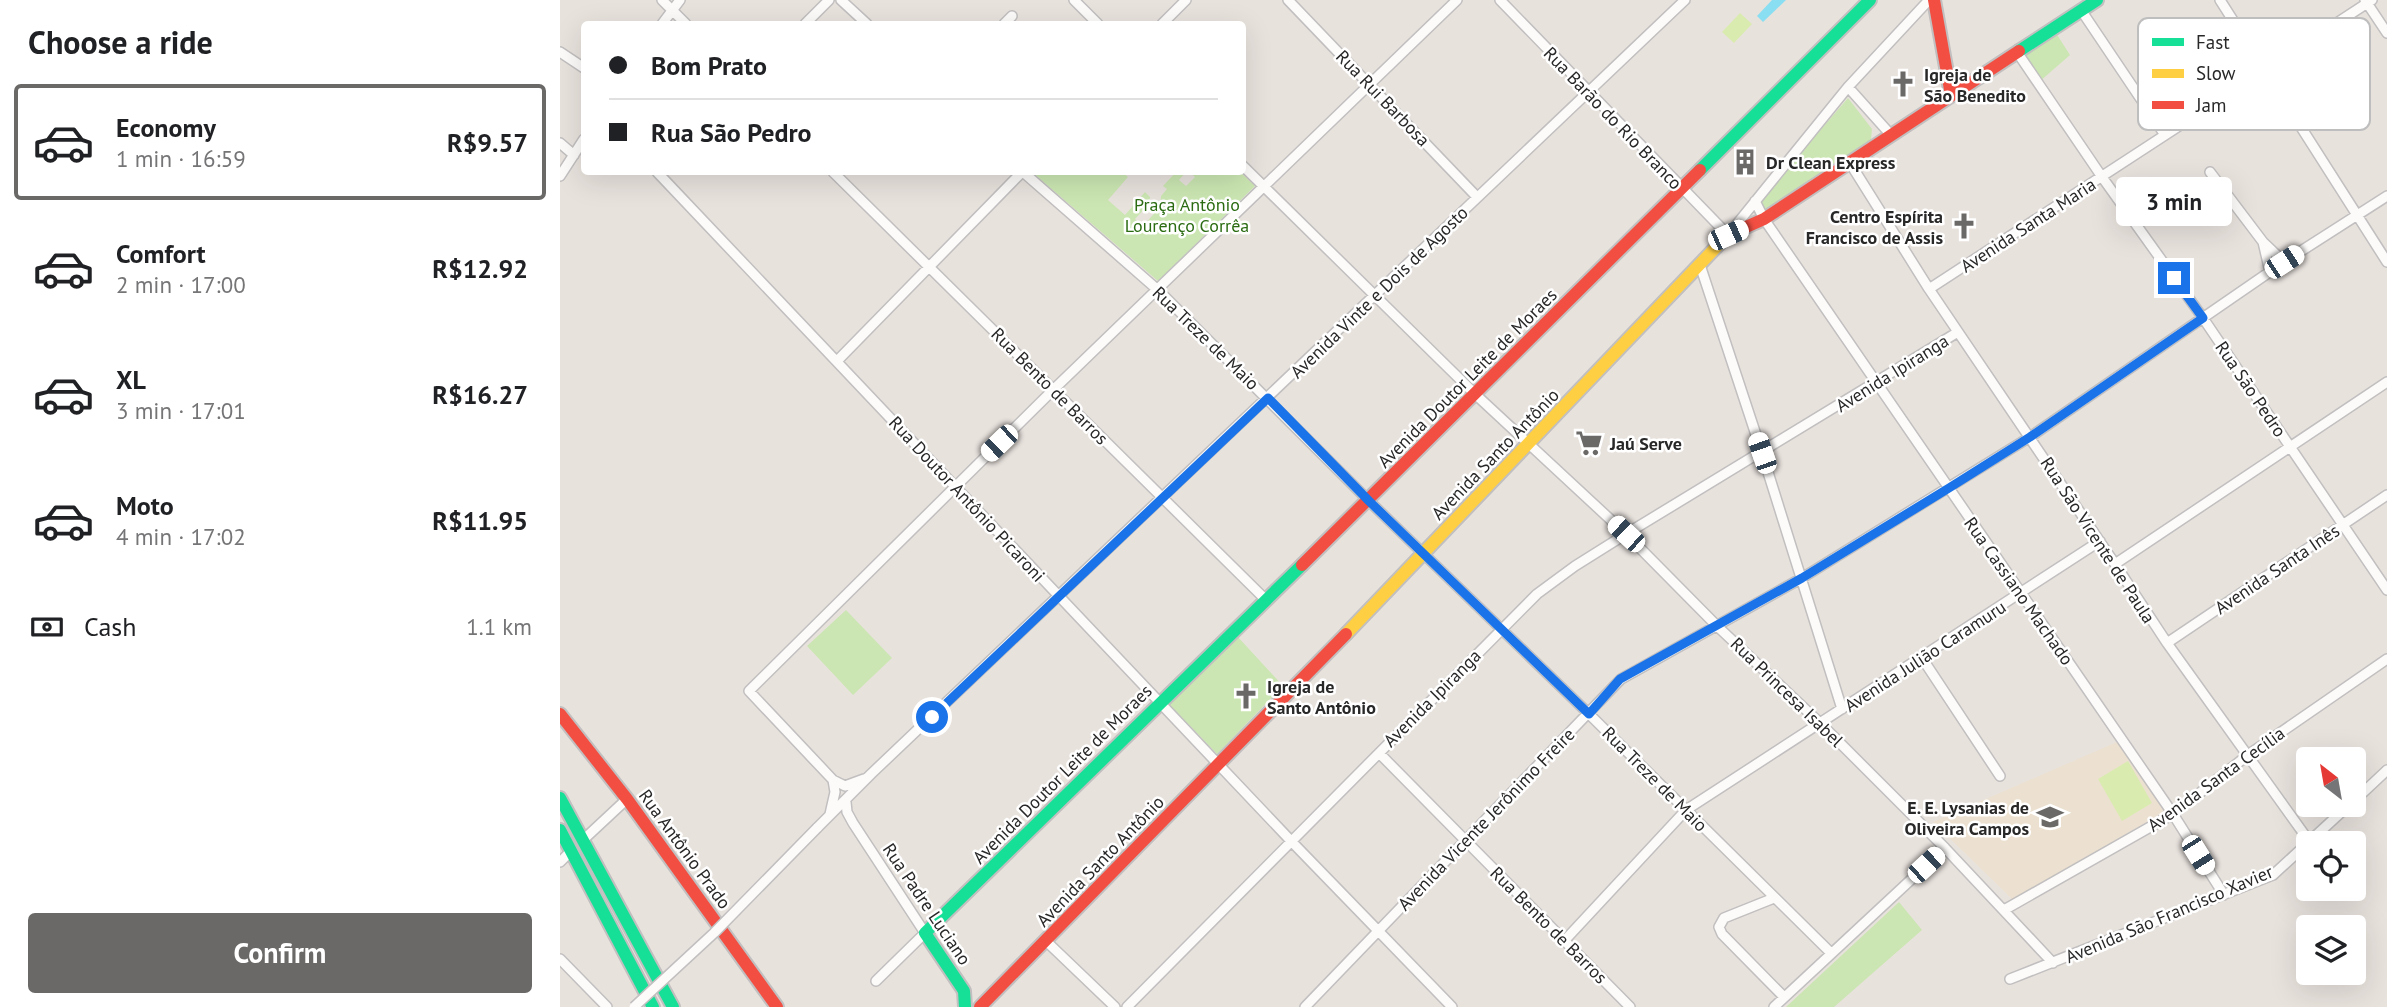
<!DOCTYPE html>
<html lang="en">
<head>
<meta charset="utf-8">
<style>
  body { margin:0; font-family:"PT Sans",sans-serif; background:#f2f2f2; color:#202124; height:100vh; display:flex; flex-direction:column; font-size:26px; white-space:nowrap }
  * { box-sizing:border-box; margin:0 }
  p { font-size:23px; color:#757577 }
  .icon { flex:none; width:38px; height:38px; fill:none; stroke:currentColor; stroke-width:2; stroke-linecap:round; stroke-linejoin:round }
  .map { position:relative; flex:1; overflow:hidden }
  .sheet { display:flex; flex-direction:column; background:#fff; width:560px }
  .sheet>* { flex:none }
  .guide { position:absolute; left:21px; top:21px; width:665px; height:154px; border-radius:7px; box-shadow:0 7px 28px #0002; display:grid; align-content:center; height:154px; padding:0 28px; background:#fff }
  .needle { width:46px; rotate:329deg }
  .tools { position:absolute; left:1736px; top:747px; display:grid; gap:14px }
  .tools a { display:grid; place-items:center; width:70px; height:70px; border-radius:7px; background:#fff; box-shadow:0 7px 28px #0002; font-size:35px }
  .end { position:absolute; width:32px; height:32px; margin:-16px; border:9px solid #1a73e8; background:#fff; box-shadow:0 0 0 4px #fff }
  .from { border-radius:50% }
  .bubble { position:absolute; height:49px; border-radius:7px; background:#fff; box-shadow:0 7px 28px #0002; font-size:23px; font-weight:700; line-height:49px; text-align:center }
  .car { position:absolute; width:21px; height:42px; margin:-21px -10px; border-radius:9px; box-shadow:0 0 5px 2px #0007; background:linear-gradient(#fff 24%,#345 0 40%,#fff 0 76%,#345 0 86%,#fff 0) }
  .guide b { display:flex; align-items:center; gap:24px; height:66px; font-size:26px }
  .guide b+b { border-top:2px solid #e0e0e0 }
  .guide i { width:18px; height:18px; background:#202124 }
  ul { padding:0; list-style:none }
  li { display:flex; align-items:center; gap:21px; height:116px; margin:0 14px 10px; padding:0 14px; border:4px solid transparent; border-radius:7px }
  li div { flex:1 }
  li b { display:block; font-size:26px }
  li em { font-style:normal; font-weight:700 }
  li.active { border-color:#6b6967 }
  li>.icon { width:63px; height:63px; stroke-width:1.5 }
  h2 { padding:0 28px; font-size:32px; line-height:84px }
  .pay { display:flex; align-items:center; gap:18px; height:77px; padding:0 28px; font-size:26px }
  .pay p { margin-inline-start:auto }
  .action { display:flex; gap:14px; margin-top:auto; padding:14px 28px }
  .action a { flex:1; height:80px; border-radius:7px; background:#6b6967; color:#fff; font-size:28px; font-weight:700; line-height:80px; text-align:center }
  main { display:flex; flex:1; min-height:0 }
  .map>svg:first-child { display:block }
  .education { fill:#ece1d0 }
  .green { fill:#cbe6b2 }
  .pitch { fill:#d9ebaf }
  .water { fill:#89def1 }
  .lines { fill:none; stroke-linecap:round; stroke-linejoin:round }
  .street-casing { stroke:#c1bfbf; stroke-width:12 }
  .fast-casing { stroke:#c1bfbf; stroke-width:16 }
  .slow-casing { stroke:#c1bfbf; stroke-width:16 }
  .jam-casing { stroke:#c1bfbf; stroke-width:16 }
  .street { stroke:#fcfbfa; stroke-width:9 }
  .fast { stroke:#16e098; stroke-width:12 }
  .slow { stroke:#ffcf43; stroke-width:12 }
  .jam { stroke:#f24e42; stroke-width:12 }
  .street-bridge-casing { stroke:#c1bfbf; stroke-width:12; stroke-linecap:butt }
  .street-bridge { stroke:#fcfbfa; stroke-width:9 }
  .route { stroke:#1a73e8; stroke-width:9 }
  .labels { text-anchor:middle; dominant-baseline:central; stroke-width:5; stroke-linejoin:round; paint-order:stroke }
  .poi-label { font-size:18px; font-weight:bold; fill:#282828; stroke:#fff; text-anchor:start }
  .street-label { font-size:18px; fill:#282828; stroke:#fff }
  .park-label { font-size:18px; fill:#2b6c12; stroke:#fff }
  .key { fill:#fff; stroke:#bebebe; stroke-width:2 }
  .key-label { font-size:19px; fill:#282828 }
</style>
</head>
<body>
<main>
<section class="sheet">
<h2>Choose a ride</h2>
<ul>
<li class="active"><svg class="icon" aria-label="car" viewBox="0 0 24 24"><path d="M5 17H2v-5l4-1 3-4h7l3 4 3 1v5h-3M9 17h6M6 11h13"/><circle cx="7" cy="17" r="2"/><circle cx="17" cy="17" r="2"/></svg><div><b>Economy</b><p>1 min · 16:59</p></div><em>R$9.57</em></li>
<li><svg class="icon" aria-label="car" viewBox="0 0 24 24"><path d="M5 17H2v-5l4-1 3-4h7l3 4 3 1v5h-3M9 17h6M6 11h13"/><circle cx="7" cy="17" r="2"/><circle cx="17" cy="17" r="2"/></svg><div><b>Comfort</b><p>2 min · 17:00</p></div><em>R$12.92</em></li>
<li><svg class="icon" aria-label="car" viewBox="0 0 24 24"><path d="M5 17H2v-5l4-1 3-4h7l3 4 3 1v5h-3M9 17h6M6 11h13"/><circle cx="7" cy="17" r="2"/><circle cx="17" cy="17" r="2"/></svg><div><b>XL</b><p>3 min · 17:01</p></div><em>R$16.27</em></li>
<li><svg class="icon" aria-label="car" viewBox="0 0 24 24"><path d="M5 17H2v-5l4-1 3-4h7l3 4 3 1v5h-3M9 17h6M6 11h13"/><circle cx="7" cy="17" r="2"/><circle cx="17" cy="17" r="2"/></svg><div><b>Moto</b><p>4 min · 17:02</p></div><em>R$11.95</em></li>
</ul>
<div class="pay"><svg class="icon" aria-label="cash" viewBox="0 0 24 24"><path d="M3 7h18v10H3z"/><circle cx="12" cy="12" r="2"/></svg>Cash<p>1.1 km</p></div>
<div class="action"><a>Confirm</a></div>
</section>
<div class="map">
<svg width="1827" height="1007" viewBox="0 0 1827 1007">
  <rect width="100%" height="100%" fill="#e8e2dd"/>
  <path class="education" d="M 1557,742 L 1605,811 L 1453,900 L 1373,822 Z"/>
  <path class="green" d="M 1496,33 L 1510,55 L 1479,82 L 1465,54 Z
    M 1288,98 L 1312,129 L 1311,140 L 1203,211 L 1200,200 Z
    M 472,172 L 562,172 L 568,177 L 548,200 L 565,215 L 585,192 L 590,197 L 589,204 L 575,219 L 583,226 L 600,207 L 601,196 L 607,189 L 603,186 L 616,172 L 626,172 L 619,180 L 626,186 L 635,177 L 629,172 L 680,172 L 695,186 L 598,281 Z
    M 286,610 L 332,658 L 293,695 L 247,646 Z
    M 677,636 L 723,686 L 657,754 L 608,703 Z
    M 1339,902 L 1362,930 L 1274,1007 L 1226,1007 Z"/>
  <path class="pitch" d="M 1180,13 L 1192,24 L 1174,43 L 1162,32 Z
    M 1568,761 L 1592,803 L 1562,821 L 1538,779 Z"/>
  <path class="water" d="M 1212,0 L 1226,0 L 1203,22 L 1197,16 Z"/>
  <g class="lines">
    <g class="street-casing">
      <path id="street" d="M 102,0 L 126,24
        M 281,0 L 307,24
        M 514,0 L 538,24
        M 728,0 L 917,197
        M 940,0 L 1168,235 L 1288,87 L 1369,0
        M 1660,0 L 1827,262
        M 1805,0 L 1827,33
        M 1521,10 L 1605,135
        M 102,24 L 120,0
        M 245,24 L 269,0
        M 444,24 L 452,16
        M 602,24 L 626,0
        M 0,52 L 24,68
        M 1457,52 L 1542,177 L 1643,318 L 1827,590
        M 1288,87 L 1331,135
        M 0,143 L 14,155
        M 1290,163 L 1369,289 L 1555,564 L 1607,643 L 1749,841
        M 682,165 L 915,394 L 1066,534 L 1157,626 L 1261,724 L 1385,848 L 1493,963
        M 97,172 L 732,842 L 892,1007
        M 273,172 L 706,600
        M 463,172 L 599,291 L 809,501 L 1029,714 L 1271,953
        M 1650,172 L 1703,242 L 1724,262
        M 0,176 L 24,139
        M 1195,201 L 1204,219 L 1613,814 L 1664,895
        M 1703,242 L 1710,272
        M 1140,265 L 1202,453 L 1282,709
        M 1369,289 L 1812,0
        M 278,360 L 462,172
        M 1555,564 L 1827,382
        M 1607,643 L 1827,495
        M 1362,658 L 1440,776
        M 819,753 L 1070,1007
        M 304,779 L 285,786 L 273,780 L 189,691 L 494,389 L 897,0
        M 1794,801 L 1827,770
        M 286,802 L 287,812 L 293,823 L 365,933 L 316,981
        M 270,814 L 275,792 L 273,780
        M 257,828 L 311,774 L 1125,0
        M 23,840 L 67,799
        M 0,862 L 11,851
        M 1214,898 L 1164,918 L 1159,927 L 1162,934 L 1224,997
        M 1444,910 L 1613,814 L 1688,755 L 1827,659
        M 1005,940 L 1126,810 L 1540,541
        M 486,941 L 555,1007
        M 0,959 L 47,1007
        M 1450,979 L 1713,875 L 1789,805
        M 567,1007 L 977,594 L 1015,566 L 1066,534 L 1398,332
        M 745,1007 L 1061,679 L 1242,578 L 1470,437 L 1724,262 L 1827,196
        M 1214,1007 L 1385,848"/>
    </g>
    <g class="fast-casing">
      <path id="fast" d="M 1459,51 L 1537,0
        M 1140,170 L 1310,0
        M 0,798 L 113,1007
        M 0,830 L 93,1007
        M 405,1007 L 404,991 L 365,933 L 742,565"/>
    </g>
    <g class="slow-casing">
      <path id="slow" d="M 786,634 L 1162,241"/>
    </g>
    <g class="jam-casing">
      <path id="jam" d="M 1374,0 L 1391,95
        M 1162,241 L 1168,235 L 1204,219 L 1459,51
        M 742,565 L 1140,170
        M 0,714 L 67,799 L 217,1007
        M 420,1007 L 786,634"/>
    </g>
    <use href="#street" class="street"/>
    <use href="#fast" class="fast"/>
    <use href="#slow" class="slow"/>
    <use href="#jam" class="jam"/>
    <g class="street-bridge-casing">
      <path id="street-bridge" d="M 74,1007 L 154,933 L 257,828"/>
    </g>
    <use href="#street-bridge" class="street-bridge"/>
  </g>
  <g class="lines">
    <path class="route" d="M 372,717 L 708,398 L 809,501 L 1029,714 L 1060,679 L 1242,578 L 1389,488 L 1470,437 L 1643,318 L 1614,278"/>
  </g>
  <defs>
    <g id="church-bare" transform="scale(2.1)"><path d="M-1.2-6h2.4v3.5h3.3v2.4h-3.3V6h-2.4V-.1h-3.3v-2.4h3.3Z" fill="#6b6967" stroke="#fff" stroke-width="2.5" paint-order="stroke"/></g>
    <g id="building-bare" transform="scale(2.1)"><path d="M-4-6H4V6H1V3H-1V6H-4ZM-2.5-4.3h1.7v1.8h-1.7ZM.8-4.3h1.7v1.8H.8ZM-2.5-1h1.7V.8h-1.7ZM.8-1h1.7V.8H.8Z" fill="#6b6967" stroke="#fff" stroke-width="2.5" paint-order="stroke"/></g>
    <g id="supermarket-bare" transform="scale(2.1)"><path d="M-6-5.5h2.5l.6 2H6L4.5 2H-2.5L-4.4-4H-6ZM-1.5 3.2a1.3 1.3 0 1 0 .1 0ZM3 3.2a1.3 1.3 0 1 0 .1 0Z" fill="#6b6967" stroke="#fff" stroke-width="2.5" paint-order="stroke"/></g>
    <g id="school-bare" transform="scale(2.1)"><path d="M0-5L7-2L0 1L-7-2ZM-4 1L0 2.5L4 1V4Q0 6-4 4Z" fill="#6b6967" stroke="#fff" stroke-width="2.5" paint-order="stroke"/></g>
  </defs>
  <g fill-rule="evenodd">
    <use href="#church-bare" x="1343" y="84"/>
    <use href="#building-bare" x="1185" y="162"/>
    <use href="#church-bare" x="1404" y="226"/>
    <use href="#supermarket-bare" x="1029" y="443"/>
    <use href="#church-bare" x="686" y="696"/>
    <use href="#school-bare" x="1490" y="817"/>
  </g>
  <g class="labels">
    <g class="poi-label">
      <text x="1364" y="74">Igreja de<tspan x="1364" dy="21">São Benedito</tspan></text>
      <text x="1206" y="162">Dr Clean Express</text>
      <text x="1383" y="216" text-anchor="end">Centro Espírita<tspan x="1383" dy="21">Francisco de Assis</tspan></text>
      <text x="1050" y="443">Jaú Serve</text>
      <text x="707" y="686">Igreja de<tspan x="707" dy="21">Santo Antônio</tspan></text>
      <text x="1469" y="807" text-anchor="end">E. E. Lysanias de<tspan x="1469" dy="21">Oliveira Campos</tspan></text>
    </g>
    <g class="street-label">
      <text transform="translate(823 98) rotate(46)">Rua Rui Barbosa</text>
      <text transform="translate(1053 118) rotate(46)">Rua Barão do Rio Branco</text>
      <text transform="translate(1468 225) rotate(-33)">Avenida Santa Maria</text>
      <text transform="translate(819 292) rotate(-44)">Avenida Vinte e Dois de Agosto</text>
      <text transform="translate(646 338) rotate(44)">Rua Treze de Maio</text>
      <text transform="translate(1332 373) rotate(-32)">Avenida Ipiranga</text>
      <text transform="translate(907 378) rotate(-45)">Avenida Doutor Leite de Moraes</text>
      <text transform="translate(490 386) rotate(45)">Rua Bento de Barros</text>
      <text transform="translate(1691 389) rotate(56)">Rua São Pedro</text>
      <text transform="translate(935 454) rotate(-46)">Avenida Santo Antônio</text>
      <text transform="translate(407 499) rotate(47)">Rua Doutor Antônio Picaroni</text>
      <text transform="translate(1538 540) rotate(57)">Rua São Vicente de Paula</text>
      <text transform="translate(1717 569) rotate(-34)">Avenida Santa Inês</text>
      <text transform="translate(1459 591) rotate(55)">Rua Cassiano Machado</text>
      <text transform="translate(1365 656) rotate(-33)">Avenida Julião Caramuru</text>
      <text transform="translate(1227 692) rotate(44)">Rua Princesa Isabel</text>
      <text transform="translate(872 698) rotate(-45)">Avenida Ipiranga</text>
      <text transform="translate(502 774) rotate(-45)">Avenida Doutor Leite de Moraes</text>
      <text transform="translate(1095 779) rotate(45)">Rua Treze de Maio</text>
      <text transform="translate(1656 779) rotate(-36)">Avenida Santa Cecília</text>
      <text transform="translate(926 819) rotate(-46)">Avenida Vicente Jerônimo Freire</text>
      <text transform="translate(125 849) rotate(54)">Rua Antônio Prado</text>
      <text transform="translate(540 861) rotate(-46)">Avenida Santo Antônio</text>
      <text transform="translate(367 904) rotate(56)">Rua Padre Luciano</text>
      <text transform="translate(1609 914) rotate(-23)">Avenida São Francisco Xavier</text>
      <text transform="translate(989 925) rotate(45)">Rua Bento de Barros</text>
    </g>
    <g class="park-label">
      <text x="627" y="204">Praça Antônio<tspan x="627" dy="21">Lourenço Corrêa</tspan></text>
    </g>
  </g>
  <rect x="1578" y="18" width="232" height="112" rx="10" class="key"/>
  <rect x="1592" y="38" width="32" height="8" fill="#16e098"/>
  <rect x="1592" y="69" width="32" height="9" fill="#ffcf43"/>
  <rect x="1592" y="101" width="32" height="8" fill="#f24e42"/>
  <g class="key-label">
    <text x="1636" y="49">Fast</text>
    <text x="1636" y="80">Slow</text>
    <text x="1636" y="112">Jam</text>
  </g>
</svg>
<div class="tools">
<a><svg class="needle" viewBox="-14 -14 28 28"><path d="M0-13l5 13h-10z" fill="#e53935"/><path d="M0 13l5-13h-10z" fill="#757577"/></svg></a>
<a><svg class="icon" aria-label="locate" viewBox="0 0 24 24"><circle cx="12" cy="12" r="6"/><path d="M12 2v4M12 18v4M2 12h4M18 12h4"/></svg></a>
<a><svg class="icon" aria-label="layers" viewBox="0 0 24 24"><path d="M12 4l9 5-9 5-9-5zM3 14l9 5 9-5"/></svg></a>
</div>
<i class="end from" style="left:372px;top:717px"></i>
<i class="end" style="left:1614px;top:278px"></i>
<div class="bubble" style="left:1556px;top:177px;width:116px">3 min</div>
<i class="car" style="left:1168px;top:235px;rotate:66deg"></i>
<i class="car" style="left:1724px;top:262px;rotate:57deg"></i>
<i class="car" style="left:439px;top:443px;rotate:226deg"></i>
<i class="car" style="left:1202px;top:453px;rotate:341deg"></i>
<i class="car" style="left:1066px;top:534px;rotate:313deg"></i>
<i class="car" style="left:1638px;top:855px;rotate:148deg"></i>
<i class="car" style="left:1366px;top:865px;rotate:47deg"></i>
<div class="guide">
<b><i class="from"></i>Bom Prato</b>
<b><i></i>Rua São Pedro</b>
</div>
</div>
</main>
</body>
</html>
